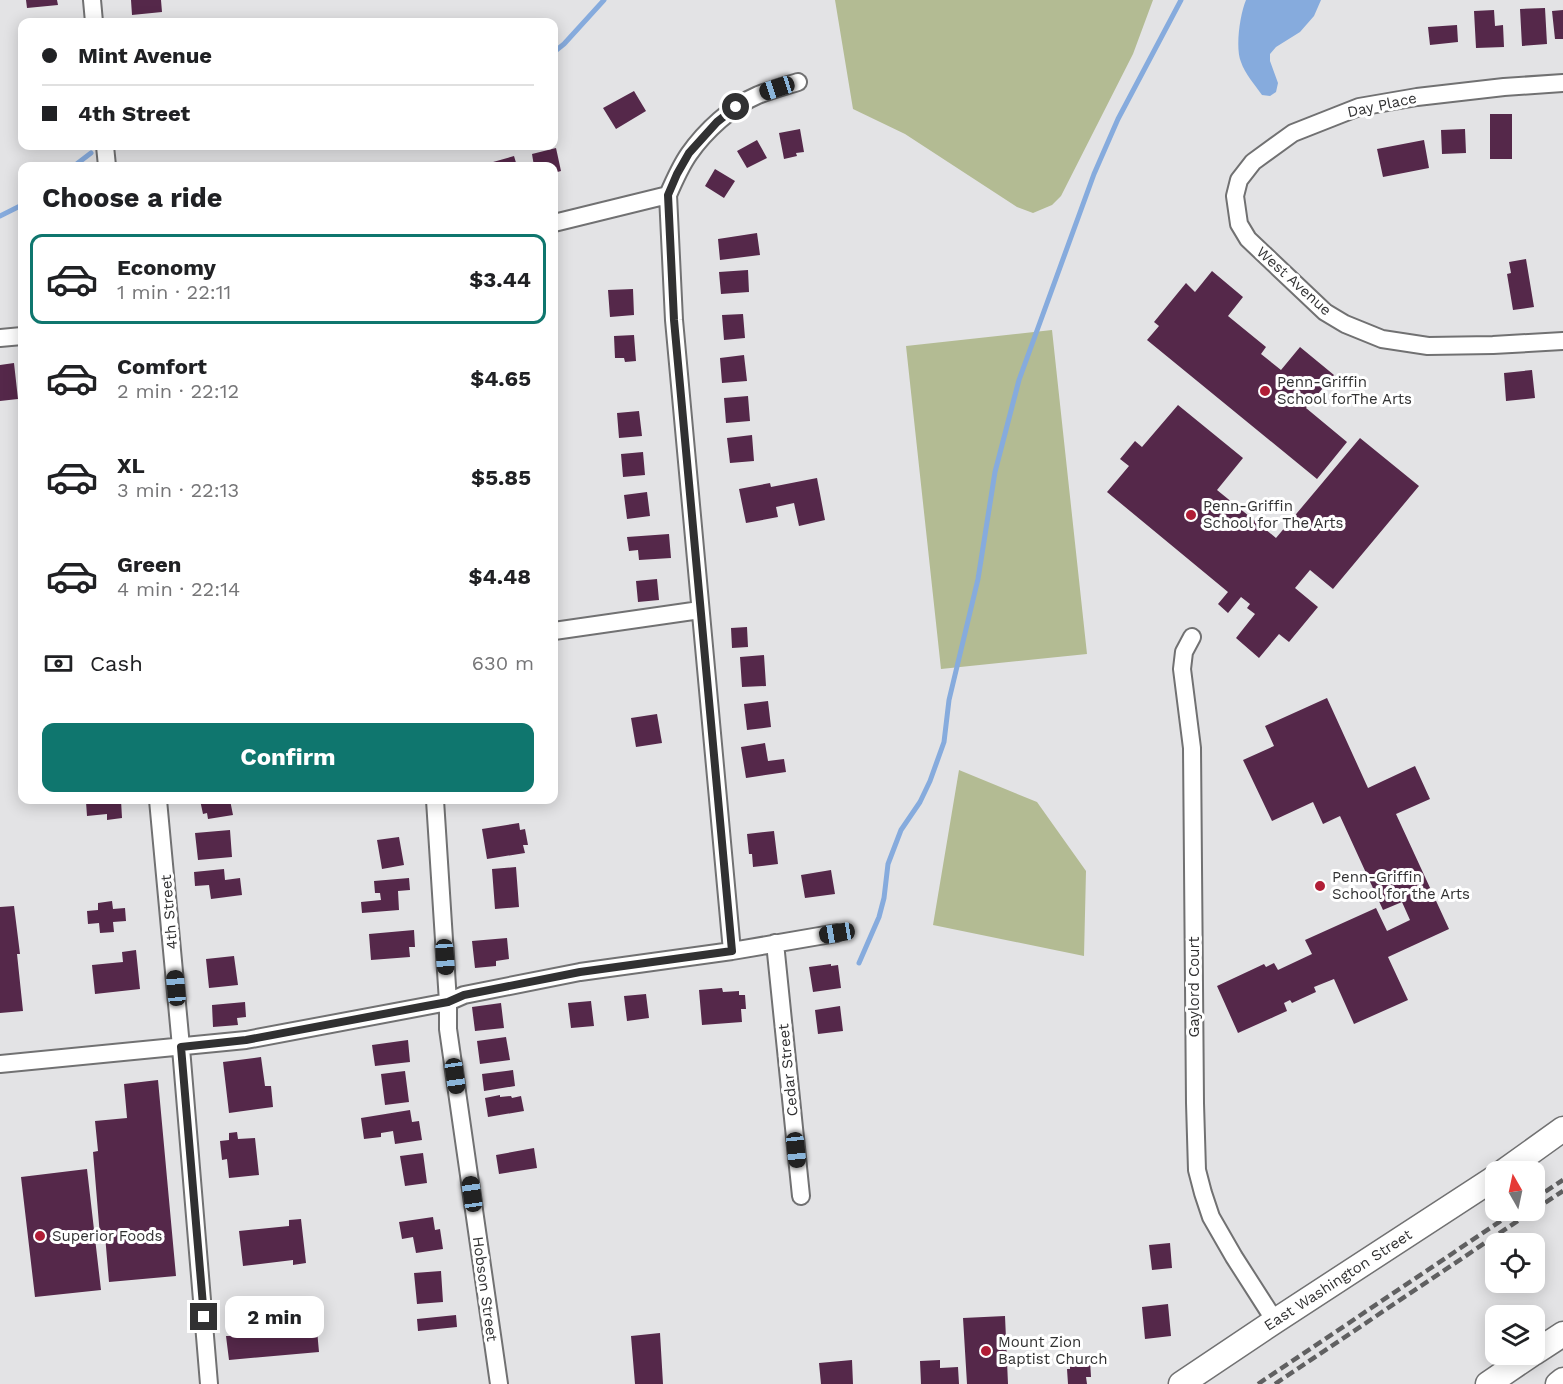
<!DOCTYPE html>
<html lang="en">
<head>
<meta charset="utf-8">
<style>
  body { margin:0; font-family:"Work Sans",sans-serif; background:#f6f6f6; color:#202124; height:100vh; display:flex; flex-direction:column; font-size:22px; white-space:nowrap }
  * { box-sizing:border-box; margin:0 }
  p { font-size:20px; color:#757577 }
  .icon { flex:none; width:33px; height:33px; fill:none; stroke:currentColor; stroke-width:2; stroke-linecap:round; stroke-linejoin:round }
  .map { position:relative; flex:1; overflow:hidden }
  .drawer { position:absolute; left:18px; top:162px; width:540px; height:642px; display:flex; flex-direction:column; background:#fff; border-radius:12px; box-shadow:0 3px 15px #0003 }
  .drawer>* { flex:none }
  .banner { position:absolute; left:18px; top:18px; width:540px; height:132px; border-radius:12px; box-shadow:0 3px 15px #0003; display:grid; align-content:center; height:132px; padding:0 24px; background:#fff }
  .needle { width:39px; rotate:351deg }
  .controls { position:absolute; left:1485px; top:1161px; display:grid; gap:12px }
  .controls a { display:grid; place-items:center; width:60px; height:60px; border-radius:12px; background:#fff; box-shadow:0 3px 15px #0003; font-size:30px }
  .end { position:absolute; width:27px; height:27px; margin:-14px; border:8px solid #313132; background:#fff; box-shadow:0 0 0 3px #fff }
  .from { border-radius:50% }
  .bubble { position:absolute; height:42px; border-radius:12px; background:#fff; box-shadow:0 3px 15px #0003; font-size:20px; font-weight:700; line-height:42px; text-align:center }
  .car { position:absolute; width:18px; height:36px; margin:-18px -9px; border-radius:8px; box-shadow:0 0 4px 2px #0007; background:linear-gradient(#222 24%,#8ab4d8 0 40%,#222 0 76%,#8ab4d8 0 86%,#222 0) }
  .banner b { display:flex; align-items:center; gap:21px; height:57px; font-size:22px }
  .banner b+b { border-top:2px solid #e0e0e0 }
  .banner i { width:15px; height:15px; background:#202124 }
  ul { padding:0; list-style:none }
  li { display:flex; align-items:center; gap:18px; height:90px; margin:0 12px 9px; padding:0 12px; border:3px solid transparent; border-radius:12px }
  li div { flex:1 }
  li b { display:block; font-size:22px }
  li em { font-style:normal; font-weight:700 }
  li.current { border-color:#0f766e }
  li>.icon { width:54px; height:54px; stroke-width:1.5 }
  h2 { padding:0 24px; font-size:27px; line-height:72px }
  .pay { display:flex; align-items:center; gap:15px; height:66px; padding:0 24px; font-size:22px }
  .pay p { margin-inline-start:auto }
  .cta { display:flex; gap:12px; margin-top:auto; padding:12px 24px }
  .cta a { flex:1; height:69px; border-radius:12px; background:#0f766e; color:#fff; font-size:24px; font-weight:700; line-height:69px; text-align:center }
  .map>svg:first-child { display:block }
  .green { fill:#b3bb93 }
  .water { fill:#86abdd }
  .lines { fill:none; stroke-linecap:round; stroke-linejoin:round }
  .stream { stroke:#86abdd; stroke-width:5 }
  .building { fill:#55284a }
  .street-casing { stroke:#717172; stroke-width:20 }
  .secondary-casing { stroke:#717172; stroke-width:27 }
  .street { stroke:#fff; stroke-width:16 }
  .secondary { stroke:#fff; stroke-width:24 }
  .rail { stroke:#606061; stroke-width:4.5; stroke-dasharray:9 4.5; stroke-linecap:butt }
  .route { stroke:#313132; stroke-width:8 }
  .poi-dot { fill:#b01d36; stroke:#fff; stroke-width:2 }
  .labels { text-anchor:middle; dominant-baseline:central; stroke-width:6; stroke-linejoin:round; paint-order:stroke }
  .street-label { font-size:15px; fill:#313132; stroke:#fff }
  .poi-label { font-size:15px; fill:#313132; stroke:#fff; text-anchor:start }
</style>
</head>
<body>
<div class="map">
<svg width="1563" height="1384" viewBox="0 0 1563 1384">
  <rect width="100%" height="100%" fill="#e3e3e5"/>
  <path class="green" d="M 835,0 L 1153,0 L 1133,54 L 1061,196 L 1052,205 L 1033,213 L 1017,207 L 905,134 L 853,109 Z
    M 1052,330 L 1087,654 L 941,669 L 906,346 Z
    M 959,770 L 1037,802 L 1086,871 L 1084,956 L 933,925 Z"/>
  <path class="water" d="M 1246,0 L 1321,0 L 1314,16 L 1300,32 L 1276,47 L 1270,54 L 1270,61 L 1278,83 L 1276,92 L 1270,96 L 1262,95 C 1255,85 1245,74 1241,62 C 1235,48 1240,14 1246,0 Z"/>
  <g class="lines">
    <path class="stream" d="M 554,52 L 564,44 L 604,0
      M 74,166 L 91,153
      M 0,216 L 22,205
      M 859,963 L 879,917 L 884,898 L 888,864 L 901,830 L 920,802 L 930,781 L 944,742 L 949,700 L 978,579 L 995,472 L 1019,380 L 1094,174 L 1118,119 L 1181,0"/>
  </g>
  <path class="building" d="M 26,0 L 57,0 L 58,5 L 27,8 Z
    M 131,0 L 161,0 L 162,12 L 132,15 Z
    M 1545,8 L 1547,44 L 1522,46 L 1520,9 Z
    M 1494,10 L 1495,26 L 1503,25 L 1504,47 L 1476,48 L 1474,11 Z
    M 1563,10 L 1563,39 L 1555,39 L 1552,11 Z
    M 1457,25 L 1458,42 L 1430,45 L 1428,27 Z
    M 634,91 L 646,111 L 616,129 L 603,108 Z
    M 1490,114 L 1512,114 L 1512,159 L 1490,159 Z
    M 800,129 L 804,152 L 796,153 L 797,156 L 784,159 L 779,133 Z
    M 1465,129 L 1466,153 L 1442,154 L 1441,130 Z
    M 757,140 L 767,158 L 747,168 L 737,151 Z
    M 1424,140 L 1429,168 L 1383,177 L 1377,149 Z
    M 556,148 L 561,171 L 554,173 L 554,166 L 534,166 L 532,154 Z
    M 514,156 L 517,166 L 494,166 L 493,162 Z
    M 715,169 L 735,181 L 724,198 L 705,186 Z
    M 757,233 L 760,255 L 720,260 L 718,239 Z
    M 1526,259 L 1534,307 L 1513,310 L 1507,274 L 1511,273 L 1509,262 Z
    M 748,270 L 749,292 L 721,294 L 719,272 Z
    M 1212,271 L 1243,297 L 1228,316 L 1266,347 L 1261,354 L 1281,370 L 1300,347 L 1334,375 L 1306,408 L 1347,442 L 1317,479 L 1147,340 L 1159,326 L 1154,322 L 1186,283 L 1195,292 Z
    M 633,289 L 634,315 L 610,317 L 608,290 Z
    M 743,314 L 745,338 L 724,340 L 722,315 Z
    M 634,335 L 636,361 L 625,362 L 624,358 L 615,358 L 614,336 Z
    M 744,355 L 747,381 L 722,383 L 720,358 Z
    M 14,363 L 18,399 L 0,401 L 0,365 Z
    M 1532,370 L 1535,398 L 1506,401 L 1504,373 Z
    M 748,396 L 750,421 L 726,423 L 724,398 Z
    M 1178,405 L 1243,458 L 1217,490 L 1276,538 L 1360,438 L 1419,486 L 1333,589 L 1310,570 L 1295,588 L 1318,607 L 1289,642 L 1279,634 L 1259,658 L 1236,638 L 1255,614 L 1247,608 L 1250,604 L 1241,597 L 1228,613 L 1218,604 L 1228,592 L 1107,492 L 1129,466 L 1120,459 L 1135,441 L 1142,447 Z
    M 639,411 L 642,436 L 619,438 L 617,413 Z
    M 752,435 L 754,461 L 730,463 L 727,438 Z
    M 643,452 L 645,475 L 623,477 L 621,454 Z
    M 817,478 L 825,520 L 799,526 L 794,503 L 776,507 L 778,517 L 746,523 L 739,489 L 770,483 L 771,487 Z
    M 647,492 L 650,516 L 627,519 L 624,495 Z
    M 669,534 L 671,558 L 639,560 L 638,550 L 629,551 L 627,537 Z
    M 657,579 L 659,600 L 638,602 L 636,581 Z
    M 747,627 L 748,647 L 732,648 L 731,628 Z
    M 764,655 L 766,686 L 742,687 L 740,657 Z
    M 1327,698 L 1368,788 L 1415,766 L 1430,799 L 1396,814 L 1449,929 L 1388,957 L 1408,1000 L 1354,1024 L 1334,979 L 1314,987 L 1316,992 L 1292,1003 L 1290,1000 L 1284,1003 L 1287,1011 L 1238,1033 L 1217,986 L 1264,964 L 1266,967 L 1274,963 L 1278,970 L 1312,954 L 1305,940 L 1376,908 L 1387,931 L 1410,920 L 1402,902 L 1383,910 L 1340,816 L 1323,824 L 1313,802 L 1272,821 L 1243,760 L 1274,746 L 1265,726 Z
    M 768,701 L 771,727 L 747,730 L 744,704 Z
    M 657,714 L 662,743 L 636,747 L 631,718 Z
    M 765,743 L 768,761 L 784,759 L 786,772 L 746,778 L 741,747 Z
    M 121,800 L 122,818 L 107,820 L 107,814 L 87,816 L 86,802 Z
    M 200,800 L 230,800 L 233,815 L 208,819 L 207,813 L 203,814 Z
    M 519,823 L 520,830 L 525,829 L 528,845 L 523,845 L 525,853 L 487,859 L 482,829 Z
    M 230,830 L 232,857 L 198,860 L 195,833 Z
    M 774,831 L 778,864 L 753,867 L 752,854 L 749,854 L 747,834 Z
    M 399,837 L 404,865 L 382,869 L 377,840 Z
    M 516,867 L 519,907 L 495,909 L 492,869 Z
    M 224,869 L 225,880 L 240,878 L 242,895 L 211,899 L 209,885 L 195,886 L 194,872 Z
    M 831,870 L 835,894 L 805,898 L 801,875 Z
    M 409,878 L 410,890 L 398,891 L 399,910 L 362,913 L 361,902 L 381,900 L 380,893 L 375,893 L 374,881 Z
    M 112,901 L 113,909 L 125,908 L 126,921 L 113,922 L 114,932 L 100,933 L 99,923 L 88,924 L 87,911 L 98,910 L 98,903 Z
    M 14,906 L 20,954 L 17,954 L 23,1011 L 0,1013 L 0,907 Z
    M 414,930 L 415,947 L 409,947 L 410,957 L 371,960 L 369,934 Z
    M 507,938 L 509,959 L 496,961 L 496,966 L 475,968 L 472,941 Z
    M 136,950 L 140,989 L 95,994 L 92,965 L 123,962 L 122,952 Z
    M 234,956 L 238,985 L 209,988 L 206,959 Z
    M 831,964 L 831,966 L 838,965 L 841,988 L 813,992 L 809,967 Z
    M 722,988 L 723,992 L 739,991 L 739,995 L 745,995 L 746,1009 L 741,1009 L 742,1022 L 702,1025 L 699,990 Z
    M 646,994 L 649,1018 L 627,1021 L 624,996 Z
    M 591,1001 L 594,1026 L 571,1028 L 568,1003 Z
    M 245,1002 L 246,1017 L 237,1018 L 238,1025 L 213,1027 L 212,1005 Z
    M 501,1003 L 504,1028 L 475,1031 L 472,1007 Z
    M 840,1006 L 843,1031 L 818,1034 L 815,1010 Z
    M 506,1037 L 510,1060 L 480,1064 L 477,1041 Z
    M 408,1040 L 410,1062 L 375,1066 L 372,1045 Z
    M 261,1057 L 265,1086 L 271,1086 L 273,1107 L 229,1113 L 223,1062 Z
    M 513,1070 L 515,1086 L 484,1091 L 482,1074 Z
    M 405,1071 L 409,1102 L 385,1105 L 381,1074 Z
    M 158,1080 L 176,1276 L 109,1282 L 105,1235 L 100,1236 L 93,1152 L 98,1151 L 95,1121 L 127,1118 L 124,1084 Z
    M 500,1095 L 500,1097 L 511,1096 L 512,1098 L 521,1096 L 524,1111 L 488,1117 L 485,1098 Z
    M 410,1110 L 412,1122 L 419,1121 L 422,1140 L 395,1144 L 393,1131 L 381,1133 L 381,1137 L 364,1139 L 361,1118 Z
    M 237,1132 L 238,1139 L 255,1138 L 259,1175 L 229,1178 L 227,1159 L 222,1160 L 220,1141 L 229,1140 L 229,1133 Z
    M 534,1148 L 537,1168 L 499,1174 L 496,1155 Z
    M 423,1153 L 427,1183 L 405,1186 L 400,1156 Z
    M 87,1169 L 101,1290 L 35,1297 L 21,1177 Z
    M 433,1217 L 435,1230 L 440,1229 L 443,1249 L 416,1253 L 413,1237 L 402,1239 L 399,1222 Z
    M 301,1219 L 306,1263 L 293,1265 L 293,1260 L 243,1266 L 239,1231 L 289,1226 L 289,1220 Z
    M 1170,1243 L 1172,1268 L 1152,1270 L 1149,1245 Z
    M 441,1271 L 443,1302 L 417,1304 L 414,1273 Z
    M 283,1298 L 284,1311 L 315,1308 L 319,1352 L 229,1360 L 226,1336 L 230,1336 L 227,1303 Z
    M 1168,1304 L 1171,1336 L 1145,1339 L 1142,1307 Z
    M 456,1315 L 457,1327 L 418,1331 L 417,1319 Z
    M 1005,1316 L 1008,1384 L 967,1384 L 963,1318 Z
    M 660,1333 L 663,1384 L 635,1384 L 631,1336 Z
    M 852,1360 L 853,1384 L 821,1384 L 819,1363 Z
    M 940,1360 L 940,1368 L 958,1367 L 959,1384 L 921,1384 L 920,1361 Z
    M 1090,1360 L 1091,1377 L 1086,1377 L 1087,1384 L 1068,1384 L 1067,1369 L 1070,1369 L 1070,1361 Z"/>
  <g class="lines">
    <g class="street-casing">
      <path id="street" d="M 92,0 L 94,22
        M 1563,83 L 1504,87 L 1417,97 L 1359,107 L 1293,133 L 1253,162 L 1239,180 L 1235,196 L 1239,224 L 1248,239 L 1325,312 L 1345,324 L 1382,339 L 1428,346 L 1493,345 L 1563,341
        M 105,146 L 107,166
        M 668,195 L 674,320 L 732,951
        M 554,223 L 668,195 C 674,181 680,167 689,154 C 705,131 732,106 758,95 C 771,90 785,86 798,82
        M 0,338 L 22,336
        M 554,631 L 700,610
        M 1192,637 L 1184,652 L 1182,669 L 1192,748 L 1195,1103 L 1197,1170 L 1203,1193 L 1211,1217 L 1234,1257 L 1275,1321
        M 158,800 L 180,1036 L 209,1384
        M 435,800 L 448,1002 L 448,1029 L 499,1384
        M 775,943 L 801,1196
        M 0,1064 L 246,1040 L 448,1002 L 464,995 L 580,972 L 732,951 L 837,933"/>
    </g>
    <g class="secondary-casing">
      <path id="secondary" d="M 1503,1172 L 1563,1129
        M 1534,1353 L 1563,1334
        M 1181,1384 L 1275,1321 L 1496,1177
        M 1488,1384 L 1532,1354
        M 1558,1384 L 1563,1380"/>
    </g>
    <use href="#street" class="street"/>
    <use href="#secondary" class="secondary"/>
    <path class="rail" d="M 1534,1199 L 1563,1180
      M 1534,1210 L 1563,1191
      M 1258,1384 L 1517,1210
      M 1275,1384 L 1534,1210"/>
  </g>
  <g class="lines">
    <path class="route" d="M 204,1317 L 181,1047 L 246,1040 L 426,1006 L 448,1002 L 464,995 L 580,972 L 732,951 L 674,320 L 668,195 L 677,174 L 689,153 L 717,122 L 736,107"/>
  </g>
  <g class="poi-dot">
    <circle cx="1265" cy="391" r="6"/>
    <circle cx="1191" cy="515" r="6"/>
    <circle cx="1320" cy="886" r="6"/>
    <circle cx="40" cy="1236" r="6"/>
    <circle cx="986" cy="1351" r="6"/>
  </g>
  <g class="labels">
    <g class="street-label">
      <text transform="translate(1382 105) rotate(-12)">Day Place</text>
      <text transform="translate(1294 281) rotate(42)">West Avenue</text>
      <text transform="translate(169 912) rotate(-95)">4th Street</text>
      <text transform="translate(1194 987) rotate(-90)">Gaylord Court</text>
      <text transform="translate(788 1070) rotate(-96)">Cedar Street</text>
      <text transform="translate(1338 1280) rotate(-33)">East Washington Street</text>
      <text transform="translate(485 1289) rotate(82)">Hobson Street</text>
    </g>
    <g class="poi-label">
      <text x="1277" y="382">Penn-Griffin<tspan x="1277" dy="17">School forThe Arts</tspan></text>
      <text x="1203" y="506">Penn-Griffin<tspan x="1203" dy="17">School for The Arts</tspan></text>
      <text x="1332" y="877">Penn-Griffin<tspan x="1332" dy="17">School for the Arts</tspan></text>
      <text x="52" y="1236">Superior Foods</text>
      <text x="998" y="1342">Mount Zion<tspan x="998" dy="17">Baptist Church</tspan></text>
    </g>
  </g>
</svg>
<div class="controls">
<a><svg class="needle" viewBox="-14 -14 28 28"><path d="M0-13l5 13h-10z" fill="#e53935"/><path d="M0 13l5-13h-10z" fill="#757577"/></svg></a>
<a><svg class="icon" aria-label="locate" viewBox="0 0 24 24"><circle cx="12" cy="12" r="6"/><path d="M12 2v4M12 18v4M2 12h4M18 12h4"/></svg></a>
<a><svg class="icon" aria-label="layers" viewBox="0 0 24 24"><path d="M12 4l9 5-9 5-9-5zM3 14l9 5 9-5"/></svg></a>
</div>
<i class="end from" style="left:736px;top:107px"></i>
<i class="end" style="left:204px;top:1317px"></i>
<div class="bubble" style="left:225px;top:1296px;width:99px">2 min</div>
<i class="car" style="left:777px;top:88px;rotate:252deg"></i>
<i class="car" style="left:837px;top:933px;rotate:261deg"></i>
<i class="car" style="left:445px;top:957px;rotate:176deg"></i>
<i class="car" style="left:176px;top:988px;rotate:355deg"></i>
<i class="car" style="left:455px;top:1076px;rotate:172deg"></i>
<i class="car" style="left:796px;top:1150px;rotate:174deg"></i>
<i class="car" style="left:472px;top:1194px;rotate:352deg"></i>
<div class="banner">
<b><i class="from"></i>Mint Avenue</b>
<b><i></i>4th Street</b>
</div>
<section class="drawer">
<h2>Choose a ride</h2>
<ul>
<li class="current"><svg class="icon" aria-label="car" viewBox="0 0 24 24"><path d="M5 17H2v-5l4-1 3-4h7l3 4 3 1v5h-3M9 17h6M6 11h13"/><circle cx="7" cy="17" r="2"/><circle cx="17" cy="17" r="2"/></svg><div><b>Economy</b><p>1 min · 22:11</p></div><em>$3.44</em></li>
<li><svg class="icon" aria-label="car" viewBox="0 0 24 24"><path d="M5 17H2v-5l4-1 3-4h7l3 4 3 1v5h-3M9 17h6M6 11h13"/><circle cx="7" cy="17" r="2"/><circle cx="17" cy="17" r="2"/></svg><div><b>Comfort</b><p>2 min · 22:12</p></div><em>$4.65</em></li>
<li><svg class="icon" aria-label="car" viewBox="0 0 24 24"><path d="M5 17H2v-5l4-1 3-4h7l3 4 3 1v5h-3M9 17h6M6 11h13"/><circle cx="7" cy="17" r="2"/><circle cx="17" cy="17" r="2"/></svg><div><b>XL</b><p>3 min · 22:13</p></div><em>$5.85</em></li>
<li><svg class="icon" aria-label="car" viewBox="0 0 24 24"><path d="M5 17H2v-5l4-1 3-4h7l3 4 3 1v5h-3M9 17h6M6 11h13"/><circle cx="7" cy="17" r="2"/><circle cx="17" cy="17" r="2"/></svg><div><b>Green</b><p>4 min · 22:14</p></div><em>$4.48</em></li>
</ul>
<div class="pay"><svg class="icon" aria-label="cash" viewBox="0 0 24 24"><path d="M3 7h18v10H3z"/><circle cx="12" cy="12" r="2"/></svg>Cash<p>630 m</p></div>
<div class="cta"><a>Confirm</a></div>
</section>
</div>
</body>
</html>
